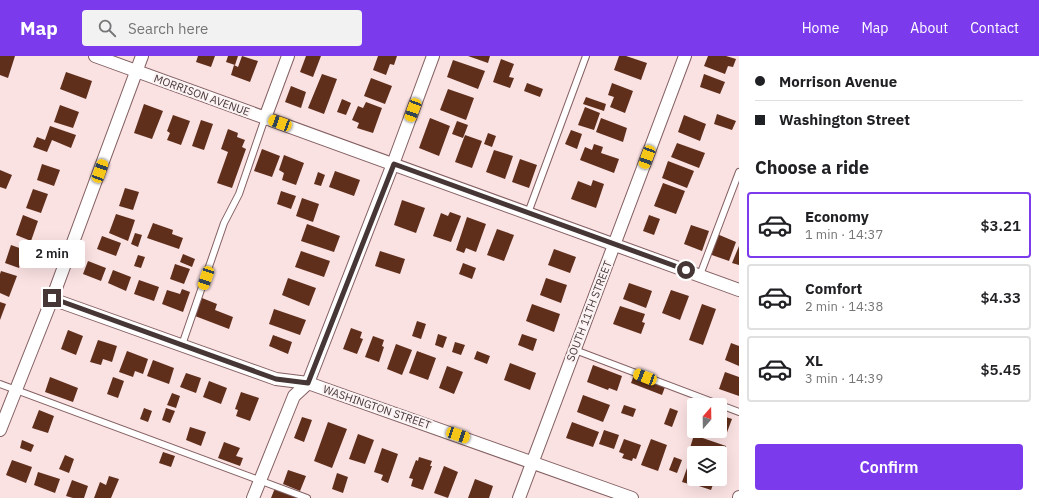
<!DOCTYPE html>
<html lang="en">
<head>
<meta charset="utf-8">
<style>
  body { margin:0; font-family:"IBM Plex Sans",sans-serif; background:#f2f2f2; color:#202124; height:100vh; display:flex; flex-direction:column; font-size:15px; white-space:nowrap }
  * { box-sizing:border-box; margin:0 }
  p { font-size:13px; color:#757577 }
  .icon { flex:none; width:22px; height:22px; fill:none; stroke:currentColor; stroke-width:2; stroke-linecap:round; stroke-linejoin:round }
  .map { position:relative; flex:1; overflow:hidden }
  .side { display:flex; flex-direction:column; background:#fff; width:300px }
  .side>* { flex:none }
  .top-card { display:grid; align-content:center; height:88px; padding:0 16px; background:#fff }
  .needle { width:26px; rotate:20deg }
  .buttons { position:absolute; left:687px; top:342px; display:grid; gap:8px }
  .buttons a { display:grid; place-items:center; width:40px; height:40px; border-radius:4px; background:#fff; box-shadow:0 4px 16px #0002; font-size:20px }
  .end { position:absolute; width:18px; height:18px; margin:-9px; border:5px solid #463636; background:#fff; box-shadow:0 0 0 2px #fff }
  .from { border-radius:50% }
  .bubble { position:absolute; height:28px; border-radius:4px; background:#fff; box-shadow:0 4px 16px #0002; font-size:13px; font-weight:600; line-height:28px; text-align:center }
  .car { position:absolute; width:12px; height:24px; margin:-12px -6px; border-radius:5px; box-shadow:0 0 3px 1px #0007; background:linear-gradient(#f5c518 24%,#345 0 40%,#f5c518 0 76%,#345 0 86%,#f5c518 0) }
  .top-card b { display:flex; align-items:center; gap:14px; height:38px; font-size:15px }
  .top-card b+b { border-top:1px solid #e0e0e0 }
  .top-card i { width:10px; height:10px; background:#202124 }
  ul { padding:0; list-style:none }
  li { display:flex; align-items:center; gap:12px; height:66px; margin:0 8px 6px; padding:0 8px; border:2px solid #e0e0e0; border-radius:4px }
  li div { flex:1 }
  li b { display:block; font-size:15px }
  li em { font-style:normal; font-weight:600 }
  li.on { border-color:#7c3aed }
  li>.icon { width:36px; height:36px; stroke-width:1.5 }
  h2 { padding:0 16px; font-size:18px; line-height:48px }
  .button { display:flex; gap:8px; margin-top:auto; padding:8px 16px }
  .button a { flex:1; height:46px; border-radius:4px; background:#7c3aed; color:#fff; font-size:16px; font-weight:600; line-height:46px; text-align:center }
  header { display:flex; align-items:center; gap:24px; box-sizing:border-box; height:56px; padding:0 20px; background:#7c3aed; color:#fff }
  header strong { font-size:19px }
  nav { display:flex; gap:22px; margin-inline-start:auto; font-size:14px }
  .search { width:280px; height:36px; background:#f2f2f2; display:flex; align-items:center; gap:10px; box-sizing:border-box; padding:0 14px; border-radius:4px; color:#757577; font-size:15px }
  main { display:flex; flex:1; min-height:0 }
  .map>svg:first-child { display:block }
  .building { fill:#5f2f1c }
  .lines { fill:none; stroke-linecap:round; stroke-linejoin:round }
  .lane-casing { stroke:#846062; stroke-width:8 }
  .street-casing { stroke:#846062; stroke-width:14 }
  .lane { stroke:#fff; stroke-width:6 }
  .street { stroke:#fff; stroke-width:12 }
  .route { stroke:#463636; stroke-width:5 }
  .labels { text-anchor:middle; dominant-baseline:central; stroke-width:4; stroke-linejoin:round; paint-order:stroke }
  .street-label { font-size:11px; fill:#463636; stroke:#fbf2f3 }
</style>
</head>
<body>
<header>
<strong>Map</strong>
<div class="search"><svg class="icon" aria-label="search" viewBox="0 0 24 24"><circle cx="10" cy="10" r="6"/><path d="M15 15l6 6"/></svg>Search here</div>
<nav><a>Home</a><a>Map</a><a>About</a><a>Contact</a></nav>
</header>
<main>
<div class="map">
<svg width="739" height="442" viewBox="0 0 739 442">
  <rect width="100%" height="100%" fill="#fae1e2"/>
  <path class="building" d="M 0,0 L 15,0 L 8,22 L 0,19 Z
    M 198,0 L 215,0 L 211,11 L 196,6 Z
    M 228,0 L 238,0 L 235,9 L 226,6 Z
    M 242,0 L 258,5 L 250,26 L 231,19 L 234,9 L 238,11 Z
    M 306,0 L 321,0 L 313,21 L 300,16 Z
    M 378,0 L 397,0 L 394,9 L 390,8 L 386,19 L 373,14 Z
    M 468,0 L 490,0 L 488,7 Z
    M 619,0 L 626,0 L 647,7 L 641,24 L 614,14 Z
    M 708,0 L 726,0 L 736,3 L 733,11 L 728,10 L 725,18 L 704,10 Z
    M 501,3 L 514,8 L 509,21 L 514,22 L 510,32 L 493,26 Z
    M 453,4 L 485,15 L 478,33 L 447,21 Z
    M 66,16 L 92,25 L 86,43 L 60,33 Z
    M 322,18 L 337,23 L 324,58 L 308,52 Z
    M 704,18 L 725,26 L 720,38 L 700,31 Z
    M 371,22 L 392,30 L 385,48 L 364,40 Z
    M 527,27 L 543,33 L 540,41 L 524,35 Z
    M 612,27 L 633,35 L 625,57 L 610,51 L 614,41 L 608,39 Z
    M 291,30 L 306,36 L 301,52 L 285,46 Z
    M 448,33 L 474,42 L 466,64 L 440,54 Z
    M 586,41 L 606,48 L 604,55 L 583,48 Z
    M 342,43 L 351,47 L 346,59 L 337,56 Z
    M 366,46 L 382,52 L 373,77 L 357,72 L 359,67 L 352,64 L 358,50 L 363,52 Z
    M 144,48 L 163,55 L 152,83 L 134,77 Z
    M 60,49 L 79,56 L 73,72 L 54,66 Z
    M 585,51 L 600,57 L 594,74 L 578,69 Z
    M 717,58 L 736,65 L 732,74 L 714,68 Z
    M 173,59 L 190,65 L 181,89 L 167,84 L 170,77 L 167,75 Z
    M 684,59 L 706,68 L 700,85 L 678,76 Z
    M 430,62 L 450,70 L 439,100 L 419,92 Z
    M 601,62 L 627,72 L 623,86 L 596,76 Z
    M 201,64 L 213,68 L 204,94 L 192,90 Z
    M 457,65 L 468,69 L 463,82 L 452,78 Z
    M 50,70 L 76,79 L 71,92 L 52,84 L 47,96 L 33,91 L 37,81 L 45,84 Z
    M 228,73 L 238,77 L 237,81 L 245,84 L 242,91 L 246,93 L 232,132 L 217,127 L 228,96 L 221,93 Z
    M 571,74 L 582,78 L 577,93 L 565,88 Z
    M 488,77 L 496,80 L 492,91 L 484,88 Z
    M 465,79 L 482,85 L 472,112 L 455,106 Z
    M 677,87 L 705,97 L 699,112 L 671,101 Z
    M 594,88 L 603,91 L 601,97 L 619,103 L 614,117 L 580,104 L 585,91 L 592,94 Z
    M 262,93 L 280,100 L 272,121 L 254,115 Z
    M 494,94 L 513,100 L 505,123 L 486,116 Z
    M 284,99 L 304,107 L 296,129 L 282,124 L 284,117 L 279,114 Z
    M 520,103 L 537,109 L 529,132 L 512,126 Z
    M 668,105 L 694,115 L 687,132 L 662,122 Z
    M 42,108 L 60,114 L 54,130 L 37,124 Z
    M 0,114 L 12,119 L 6,133 L 0,131 Z
    M 335,115 L 360,124 L 354,140 L 329,131 Z
    M 318,116 L 325,119 L 321,130 L 314,128 Z
    M 593,124 L 604,128 L 596,152 L 571,143 L 578,125 L 591,130 Z
    M 663,127 L 685,135 L 676,158 L 654,150 Z
    M 125,132 L 139,136 L 133,154 L 119,150 Z
    M 33,133 L 48,138 L 41,157 L 26,152 Z
    M 281,135 L 296,140 L 291,153 L 277,148 Z
    M 302,142 L 319,148 L 313,166 L 296,160 Z
    M 402,144 L 425,152 L 416,177 L 394,169 Z
    M 450,156 L 461,160 L 451,186 L 433,180 L 441,157 L 448,160 Z
    M 116,158 L 135,164 L 128,185 L 109,177 Z
    M 23,159 L 38,165 L 31,185 L 16,179 Z
    M 649,159 L 660,163 L 654,179 L 643,175 Z
    M 467,161 L 486,168 L 476,196 L 466,192 L 464,197 L 456,194 Z
    M 153,167 L 173,174 L 172,178 L 183,182 L 179,193 L 147,182 Z
    M 307,168 L 340,180 L 334,196 L 301,185 Z
    M 691,169 L 709,175 L 702,195 L 684,188 Z
    M 497,173 L 514,179 L 504,205 L 487,199 Z
    M 135,177 L 142,179 L 138,191 L 131,188 Z
    M 717,178 L 736,186 L 729,205 L 709,198 Z
    M 102,180 L 121,187 L 116,200 L 97,193 Z
    M 11,189 L 25,194 L 19,212 L 5,207 Z
    M 739,190 L 739,209 L 732,207 Z
    M 554,193 L 576,201 L 570,217 L 548,209 Z
    M 301,195 L 330,205 L 324,221 L 295,211 Z
    M 380,195 L 405,203 L 400,218 L 375,210 Z
    M 183,198 L 195,203 L 192,211 L 180,206 Z
    M 138,199 L 145,201 L 141,212 L 134,210 Z
    M 88,205 L 106,212 L 101,225 L 83,218 Z
    M 463,207 L 476,212 L 472,223 L 459,218 Z
    M 175,208 L 190,213 L 184,228 L 170,223 Z
    M 113,214 L 131,221 L 126,235 L 108,227 Z
    M 1,215 L 17,220 L 9,241 L 0,237 L 0,218 Z
    M 288,222 L 316,232 L 309,250 L 282,239 Z
    M 546,222 L 567,229 L 561,247 L 540,239 Z
    M 139,224 L 159,231 L 154,245 L 134,238 Z
    M 629,227 L 652,235 L 646,252 L 623,243 Z
    M 182,233 L 190,236 L 183,256 L 162,248 L 167,234 L 180,238 Z
    M 671,234 L 689,240 L 680,264 L 662,257 Z
    M 202,242 L 217,248 L 215,254 L 233,261 L 229,273 L 195,260 Z
    M 0,246 L 6,248 L 0,264 Z
    M 532,248 L 560,258 L 554,276 L 526,265 Z
    M 702,248 L 716,253 L 703,289 L 689,284 Z
    M 620,250 L 645,258 L 642,266 L 645,267 L 641,278 L 613,268 Z
    M 274,253 L 306,264 L 300,279 L 269,268 Z
    M 417,265 L 426,268 L 421,283 L 412,280 Z
    M 351,272 L 362,276 L 360,282 L 363,283 L 357,298 L 343,293 Z
    M 68,274 L 83,280 L 76,299 L 61,293 Z
    M 438,278 L 447,281 L 443,292 L 435,289 Z
    M 522,278 L 537,283 L 533,295 L 518,289 Z
    M 273,279 L 292,286 L 288,298 L 269,290 Z
    M 373,280 L 384,284 L 382,290 L 384,291 L 379,306 L 365,301 Z
    M 98,284 L 117,290 L 112,306 L 103,303 L 101,309 L 90,306 Z
    M 455,286 L 465,289 L 461,299 L 452,296 Z
    M 731,287 L 739,290 L 739,310 L 725,304 Z
    M 396,288 L 412,294 L 402,319 L 387,313 Z
    M 127,295 L 148,303 L 143,318 L 135,315 L 133,321 L 119,316 Z
    M 417,295 L 436,302 L 428,324 L 409,317 Z
    M 477,295 L 490,300 L 487,308 L 474,303 Z
    M 153,304 L 174,312 L 169,328 L 147,320 Z
    M 510,307 L 536,317 L 530,334 L 504,324 Z
    M 593,309 L 622,320 L 617,335 L 609,332 L 608,334 L 587,326 Z
    M 447,310 L 463,316 L 454,338 L 439,332 Z
    M 725,316 L 739,321 L 739,340 L 719,333 Z
    M 186,317 L 201,322 L 196,337 L 180,331 Z
    M 634,319 L 665,331 L 662,339 L 631,327 Z
    M 50,321 L 78,332 L 73,346 L 45,336 Z
    M 113,321 L 124,325 L 118,342 L 107,338 Z
    M 209,325 L 227,332 L 221,348 L 203,341 Z
    M 241,336 L 259,342 L 250,365 L 236,360 L 238,354 L 235,353 Z
    M 172,337 L 180,340 L 176,352 L 167,349 Z
    M 583,339 L 610,349 L 603,366 L 577,356 Z
    M 694,343 L 705,347 L 704,349 L 694,349 L 694,354 L 691,353 Z
    M 624,349 L 636,353 L 633,361 L 621,357 Z
    M 144,352 L 152,355 L 148,366 L 140,363 Z
    M 166,352 L 175,355 L 170,367 L 162,364 Z
    M 670,352 L 678,355 L 672,371 L 664,368 Z
    M 39,354 L 54,360 L 48,377 L 32,372 Z
    M 720,359 L 732,363 L 726,379 L 714,375 L 720,375 Z
    M 302,361 L 312,364 L 304,386 L 294,382 Z
    M 328,366 L 347,373 L 332,412 L 314,405 Z
    M 572,366 L 599,376 L 593,391 L 566,382 Z
    M 190,371 L 206,376 L 201,390 L 186,384 Z
    M 604,374 L 619,379 L 614,393 L 599,388 Z
    M 358,378 L 374,384 L 365,408 L 349,403 Z
    M 694,379 L 726,390 L 720,408 L 720,397 L 695,397 L 689,395 Z
    M 624,383 L 641,389 L 636,403 L 633,402 L 632,405 L 622,402 L 624,398 L 619,396 Z
    M 651,383 L 667,389 L 658,415 L 641,409 Z
    M 22,384 L 34,389 L 31,396 L 20,392 Z
    M 224,386 L 240,392 L 236,400 L 243,402 L 240,410 L 218,402 Z
    M 382,392 L 398,398 L 388,427 L 381,424 L 383,419 L 374,416 Z
    M 163,396 L 175,400 L 171,411 L 159,407 Z
    M 65,399 L 74,403 L 69,417 L 59,413 Z
    M 419,401 L 432,405 L 430,410 L 432,410 L 423,434 L 411,430 L 413,423 L 409,422 L 416,404 L 418,405 Z
    M 674,401 L 682,404 L 677,417 L 669,414 Z
    M 12,404 L 32,411 L 26,427 L 6,419 Z
    M 444,410 L 458,416 L 448,442 L 434,437 Z
    M 687,412 L 694,415 L 694,423 L 715,423 L 711,434 L 690,427 L 689,428 L 682,426 Z
    M 288,414 L 306,420 L 300,435 L 283,428 Z
    M 38,416 L 60,423 L 55,437 L 34,429 Z
    M 337,417 L 348,421 L 343,437 L 332,433 Z
    M 109,420 L 119,423 L 111,442 L 94,442 L 100,426 L 106,429 Z
    M 475,423 L 493,430 L 489,442 L 468,442 Z
    M 72,424 L 88,430 L 84,442 L 73,442 L 66,440 Z
    M 275,432 L 303,442 L 271,442 Z"/>
  <g class="lines">
    <g class="lane-casing">
      <path id="lane" d="M 528,157 L 586,0
        M 700,219 L 739,116
        M 182,289 L 224,167 L 239,138 L 265,62
        M 575,294 L 739,356
        M 0,328 L 307,442"/>
    </g>
    <g class="street-casing">
      <path id="street" d="M 95,0 L 739,234
        M 265,62 L 288,0
        M 52,243 L 276,323 L 308,327 L 632,442
        M 0,374 L 52,243 L 142,0
        M 253,442 L 294,340 L 308,327 L 393,108 L 433,0
        M 519,442 L 685,0
        M 739,442 L 739,441"/>
    </g>
    <use href="#lane" class="lane"/>
    <use href="#street" class="street"/>
  </g>
  <g class="lines">
    <path class="route" d="M 52,242 L 276,323 L 308,327 L 394,108 L 686,214"/>
  </g>
  <g class="labels">
    <g class="street-label">
      <text transform="translate(202 39) rotate(20)">MORRISON AVENUE</text>
      <text transform="translate(589 255) rotate(-69)">SOUTH 11TH STREET</text>
      <text transform="translate(377 351) rotate(19)">WASHINGTON STREET</text>
    </g>
  </g>
</svg>
<div class="buttons">
<a><svg class="needle" viewBox="-14 -14 28 28"><path d="M0-13l5 13h-10z" fill="#e53935"/><path d="M0 13l5-13h-10z" fill="#757577"/></svg></a>
<a><svg class="icon" aria-label="layers" viewBox="0 0 24 24"><path d="M12 4l9 5-9 5-9-5zM3 14l9 5 9-5"/></svg></a>
</div>
<i class="end from" style="left:686px;top:214px"></i>
<i class="end" style="left:52px;top:242px"></i>
<div class="bubble" style="left:19px;top:184px;width:66px">2 min</div>
<i class="car" style="left:413px;top:54px;rotate:200deg"></i>
<i class="car" style="left:280px;top:67px;rotate:290deg"></i>
<i class="car" style="left:647px;top:101px;rotate:200deg"></i>
<i class="car" style="left:100px;top:115px;rotate:20deg"></i>
<i class="car" style="left:206px;top:222px;rotate:199deg"></i>
<i class="car" style="left:645px;top:321px;rotate:291deg"></i>
<i class="car" style="left:458px;top:379px;rotate:109deg"></i>
</div>
<section class="side">
<div class="top-card">
<b><i class="from"></i>Morrison Avenue</b>
<b><i></i>Washington Street</b>
</div>
<h2>Choose a ride</h2>
<ul>
<li class="on"><svg class="icon" aria-label="car" viewBox="0 0 24 24"><path d="M5 17H2v-5l4-1 3-4h7l3 4 3 1v5h-3M9 17h6M6 11h13"/><circle cx="7" cy="17" r="2"/><circle cx="17" cy="17" r="2"/></svg><div><b>Economy</b><p>1 min · 14:37</p></div><em>$3.21</em></li>
<li><svg class="icon" aria-label="car" viewBox="0 0 24 24"><path d="M5 17H2v-5l4-1 3-4h7l3 4 3 1v5h-3M9 17h6M6 11h13"/><circle cx="7" cy="17" r="2"/><circle cx="17" cy="17" r="2"/></svg><div><b>Comfort</b><p>2 min · 14:38</p></div><em>$4.33</em></li>
<li><svg class="icon" aria-label="car" viewBox="0 0 24 24"><path d="M5 17H2v-5l4-1 3-4h7l3 4 3 1v5h-3M9 17h6M6 11h13"/><circle cx="7" cy="17" r="2"/><circle cx="17" cy="17" r="2"/></svg><div><b>XL</b><p>3 min · 14:39</p></div><em>$5.45</em></li>
</ul>
<div class="button"><a>Confirm</a></div>
</section>
</main>
</body>
</html>
